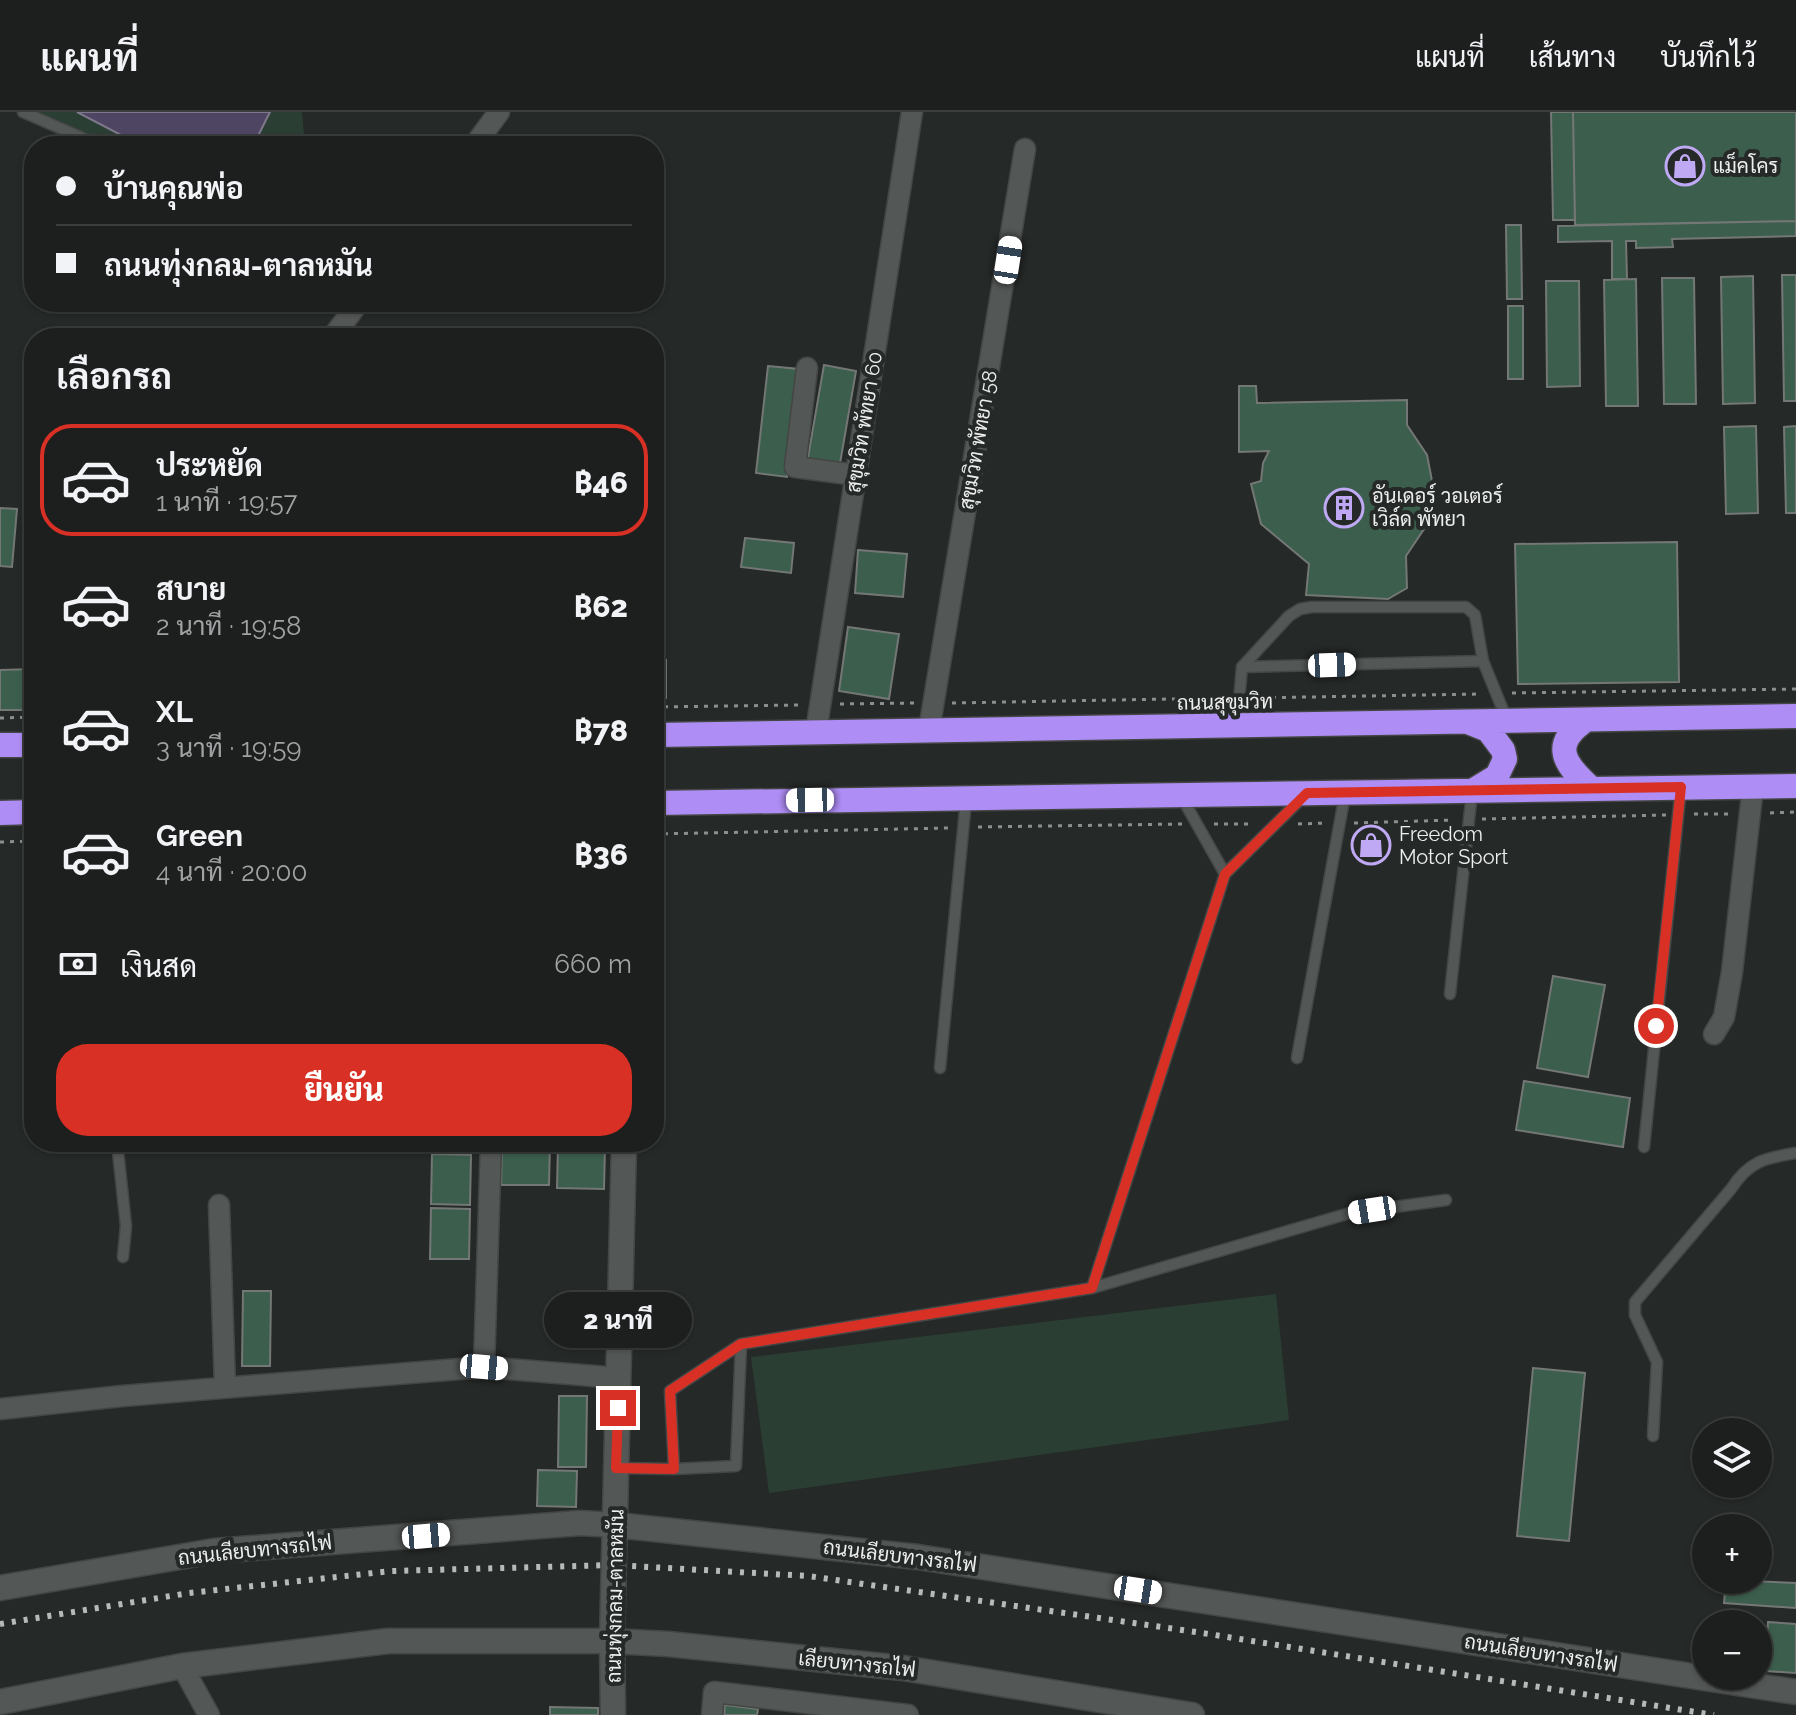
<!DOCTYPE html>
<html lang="th">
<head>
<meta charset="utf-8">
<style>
  body { margin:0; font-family:Raleway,Sarabun,sans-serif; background:#292c2a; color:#f1f3f6; height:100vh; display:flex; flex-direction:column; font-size:30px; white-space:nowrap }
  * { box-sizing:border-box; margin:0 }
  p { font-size:26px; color:#a0a2a4 }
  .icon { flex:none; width:44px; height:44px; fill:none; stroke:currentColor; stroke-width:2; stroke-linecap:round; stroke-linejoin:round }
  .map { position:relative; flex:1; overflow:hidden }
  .side { position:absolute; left:24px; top:216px; width:640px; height:824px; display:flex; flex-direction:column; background:#1c1f1d; border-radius:32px; box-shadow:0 2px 6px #0004,0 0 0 2px #3a3d3b }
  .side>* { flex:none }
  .hud { position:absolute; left:24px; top:24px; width:640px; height:176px; border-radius:32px; box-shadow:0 2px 6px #0004,0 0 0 2px #3a3d3b; display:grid; align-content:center; height:176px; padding:0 32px; background:#1c1f1d }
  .buttons { position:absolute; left:1692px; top:1306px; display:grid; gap:16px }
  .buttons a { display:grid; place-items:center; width:80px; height:80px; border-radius:50%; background:#1c1f1d; box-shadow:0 2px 6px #0004,0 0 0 2px #3a3d3b; font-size:40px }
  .end { position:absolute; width:36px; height:36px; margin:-18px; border:10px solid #d93025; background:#fff; box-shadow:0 0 0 4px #fff }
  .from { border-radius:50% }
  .bubble { position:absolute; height:56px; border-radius:28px; background:#1c1f1d; box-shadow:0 2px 6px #0004,0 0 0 2px #3a3d3b; font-size:26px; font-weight:800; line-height:56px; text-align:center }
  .car { position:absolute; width:24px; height:48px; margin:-24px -12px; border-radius:10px; box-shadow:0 0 6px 2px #0007; background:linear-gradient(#fff 24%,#345 0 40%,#fff 0 76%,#345 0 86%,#fff 0) }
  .hud b { display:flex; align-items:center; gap:28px; height:76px; font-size:30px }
  .hud b+b { border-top:2px solid #3a3d3b }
  .hud i { width:20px; height:20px; background:#f1f3f6 }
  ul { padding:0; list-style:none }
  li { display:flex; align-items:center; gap:24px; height:112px; margin:0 16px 12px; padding:0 16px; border:4px solid transparent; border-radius:32px }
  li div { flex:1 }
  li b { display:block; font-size:30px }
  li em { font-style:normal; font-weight:800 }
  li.on { border-color:#d93025 }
  li>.icon { width:72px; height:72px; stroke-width:1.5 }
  h2 { padding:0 32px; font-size:36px; line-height:96px }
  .pay { display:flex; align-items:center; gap:20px; height:88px; padding:0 32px; font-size:30px }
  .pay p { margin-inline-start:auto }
  .primary-button { display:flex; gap:16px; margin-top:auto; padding:16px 32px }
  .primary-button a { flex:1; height:92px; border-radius:32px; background:#d93025; color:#fff; font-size:32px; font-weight:800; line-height:92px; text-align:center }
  header { display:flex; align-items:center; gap:48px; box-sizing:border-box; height:112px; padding:0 40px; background:#1c1f1d; border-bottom:2px solid #3a3d3b }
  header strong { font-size:38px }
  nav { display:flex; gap:44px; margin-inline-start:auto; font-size:28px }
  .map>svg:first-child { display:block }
  .green { fill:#2b3e34 }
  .water { fill:#4d4561; stroke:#7d788b; stroke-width:2 }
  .building { fill:#3c5e4d; stroke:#737775; stroke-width:2 }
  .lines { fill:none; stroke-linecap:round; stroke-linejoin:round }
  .lane-casing { stroke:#444645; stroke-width:13 }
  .street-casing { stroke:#444645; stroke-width:23 }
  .secondary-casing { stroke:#444645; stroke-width:27 }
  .highway-casing { stroke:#444645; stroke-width:27 }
  .path { stroke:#8c8f8d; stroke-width:3; stroke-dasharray:4 6; stroke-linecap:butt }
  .lane { stroke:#535755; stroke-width:10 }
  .street { stroke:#535755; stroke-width:20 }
  .secondary { stroke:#535755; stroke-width:24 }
  .highway { stroke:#ae8df4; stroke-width:24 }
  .rail { stroke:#b8bab9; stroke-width:6; stroke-dasharray:4 8; stroke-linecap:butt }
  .route { stroke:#d93025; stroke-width:10 }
  .labels { text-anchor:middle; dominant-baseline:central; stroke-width:8; stroke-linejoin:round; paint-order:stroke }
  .poi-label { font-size:20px; fill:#edefee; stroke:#252927; text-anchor:start }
  .street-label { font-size:20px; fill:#edefee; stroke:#252927 }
</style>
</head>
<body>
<header>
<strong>แผนที่</strong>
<nav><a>แผนที่</a><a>เส้นทาง</a><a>บันทึกไว้</a></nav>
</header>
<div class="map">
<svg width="1796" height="1603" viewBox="0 0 1796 1603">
  <rect width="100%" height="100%" fill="#252927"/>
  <path class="green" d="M 24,0 L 302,0 L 305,34 L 92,34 Z
    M 1276,1182 L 1289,1308 L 769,1381 L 751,1245 Z"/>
  <path class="water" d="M 77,0 L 270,0 L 253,34 L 142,34 Z"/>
  <path class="building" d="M 1551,0 L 1573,0 L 1575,108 L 1553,108 Z
    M 1573,0 L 1796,0 L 1796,109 L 1575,113 Z
    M 1796,109 L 1796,124 L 1672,127 L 1673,135 L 1636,136 L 1636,129 L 1626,129 L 1627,167 L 1612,167 L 1612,129 L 1558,130 L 1558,114 Z
    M 1506,113 L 1521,113 L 1522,187 L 1507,187 Z
    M 1782,163 L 1796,163 L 1796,289 L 1784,289 Z
    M 1753,164 L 1755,291 L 1723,292 L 1721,165 Z
    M 1662,166 L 1694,166 L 1696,292 L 1664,292 Z
    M 1636,167 L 1638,294 L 1606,294 L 1604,168 Z
    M 1546,169 L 1579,169 L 1580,274 L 1547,275 Z
    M 1508,194 L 1523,194 L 1523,267 L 1508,267 Z
    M 824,253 L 856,259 L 839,357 L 807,351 Z
    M 768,254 L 799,257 L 787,365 L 756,361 Z
    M 1239,274 L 1256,274 L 1257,291 L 1407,288 L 1407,313 L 1427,343 L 1434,379 L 1426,414 L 1406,444 L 1407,476 L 1388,487 L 1306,483 L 1309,452 L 1261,412 L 1251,372 L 1261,369 L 1263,351 L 1269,339 L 1239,340 Z
    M 1756,314 L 1758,401 L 1726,402 L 1724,315 Z
    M 1796,314 L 1796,401 L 1786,401 L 1784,315 Z
    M 0,396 L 17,397 L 12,455 L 0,454 Z
    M 745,426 L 794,431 L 791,461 L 741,455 Z
    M 1677,430 L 1679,570 L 1518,572 L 1515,432 Z
    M 858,438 L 907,442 L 903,485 L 855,481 Z
    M 848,515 L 899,522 L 889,587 L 839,579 Z
    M 654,548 L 666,548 L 666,586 L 654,586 Z
    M 34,557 L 34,598 L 0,598 L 0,558 Z
    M 1553,864 L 1605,873 L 1588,965 L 1537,956 Z
    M 1524,969 L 1630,986 L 1623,1035 L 1516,1018 Z
    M 502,1032 L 550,1032 L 549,1073 L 501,1073 Z
    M 558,1033 L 605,1034 L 604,1077 L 557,1076 Z
    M 432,1042 L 471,1043 L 470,1093 L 431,1092 Z
    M 431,1096 L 470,1097 L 469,1147 L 430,1147 Z
    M 243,1179 L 271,1179 L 270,1254 L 242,1254 Z
    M 1533,1256 L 1585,1261 L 1569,1429 L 1517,1424 Z
    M 559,1284 L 587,1284 L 586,1355 L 558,1355 Z
    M 538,1358 L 577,1359 L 576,1395 L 537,1394 Z
    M 1726,1468 L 1796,1471 L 1796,1496 L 1724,1491 Z
    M 1723,1508 L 1757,1510 L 1757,1512 L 1723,1512 Z
    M 1768,1510 L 1796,1512 L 1796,1561 L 1765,1559 Z
    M 725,1593 L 758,1597 L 757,1603 L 724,1603 Z
    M 550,1595 L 598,1596 L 598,1603 L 550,1603 Z"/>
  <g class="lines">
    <g class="lane-casing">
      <path id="lane" d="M 23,0 L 101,34
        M 1242,555 L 1483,549
        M 1237,611 L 1242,555 L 1289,504 L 1300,497 L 1312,495 L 1466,495 L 1475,503 L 1483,549 L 1507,608
        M 1181,684 L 1225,762
        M 1450,882 L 1472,680
        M 1297,946 L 1345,682
        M 940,956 L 966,688
        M 117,1030 L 126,1114 L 123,1145
        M 1644,1035 L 1681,675
        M 1092,1176 L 1225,762 L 1304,684
        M 741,1232 L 1092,1176 L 1350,1101 L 1446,1088
        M 1653,1324 L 1657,1250 L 1635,1203 L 1635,1190 L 1731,1077 C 1749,1049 1765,1046 1796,1041
        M 616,1356 L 674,1357 L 670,1279 L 741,1232 L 736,1354 L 674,1357"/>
    </g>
    <g class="street-casing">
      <path id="street" d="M 474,34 L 499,0
        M 332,226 L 359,190
        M 807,256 L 795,355 L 856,363
        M 929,618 L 1025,37
        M 816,620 L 912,0
        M 1714,922 L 1724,905 L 1732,860 L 1753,674
        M 219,1093 L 225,1275
        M 484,1255 L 491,1030
        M 0,1297 L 122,1284 L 484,1255 L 619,1266
        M 182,1554 L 209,1603
        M 712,1603 L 714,1580 L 908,1603"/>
    </g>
    <g class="secondary-casing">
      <path id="secondary" d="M 0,1476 L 214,1439 L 580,1411 L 616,1413 L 918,1445 L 1796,1580
        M 0,1590 L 182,1554 L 388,1529 L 612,1529 L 668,1532 L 903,1556 L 1192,1603
        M 613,1603 L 612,1529 L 624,1030"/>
    </g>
    <g class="highway-casing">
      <path id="highway" d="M 1586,608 C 1549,633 1565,653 1592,677
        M 1468,610 L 1488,618 L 1503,638 L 1505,647 L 1497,664 L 1474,678
        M 654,623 L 1796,604
        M 0,633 L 34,633
        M 654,691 L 1796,674
        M 0,701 L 34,700"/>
    </g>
    <path class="path" d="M 1512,581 L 1796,577
      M 1252,586 L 1480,582
      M 952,591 L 1224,586
      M 840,592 L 916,591
      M 654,595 L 800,593
      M 0,606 L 34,605
      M 1770,701 L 1796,700
      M 1694,702 L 1730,702
      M 1482,707 L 1666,703
      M 1354,711 L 1454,708
      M 1214,712 L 1254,712
      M 1298,712 L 1326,711
      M 978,715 L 1182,712
      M 654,722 L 950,716
      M 0,730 L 34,729"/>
    <use href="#lane" class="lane"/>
    <use href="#street" class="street"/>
    <use href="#secondary" class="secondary"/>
    <use href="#highway" class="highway"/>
    <path class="rail" d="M 0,1512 L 189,1481 L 392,1459 L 614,1453 L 808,1464 L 1196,1520 L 1714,1603"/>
  </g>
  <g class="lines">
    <path class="route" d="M 618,1296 L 616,1356 L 674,1357 L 670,1279 L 741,1232 L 1092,1176 L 1225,762 L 1307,681 L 1681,675 L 1656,914"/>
  </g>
  <defs>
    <g id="shop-ring" transform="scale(2)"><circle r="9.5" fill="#252927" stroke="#bfa9f4" stroke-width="1.5"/><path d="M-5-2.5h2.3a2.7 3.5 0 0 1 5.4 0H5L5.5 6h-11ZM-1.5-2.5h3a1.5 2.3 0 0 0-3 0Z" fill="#bfa9f4"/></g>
    <g id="building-ring" transform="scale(2)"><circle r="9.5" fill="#252927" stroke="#bfa9f4" stroke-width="1.5"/><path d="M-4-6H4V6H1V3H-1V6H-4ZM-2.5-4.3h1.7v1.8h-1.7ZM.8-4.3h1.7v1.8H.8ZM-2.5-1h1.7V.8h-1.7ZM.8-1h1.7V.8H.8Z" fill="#bfa9f4"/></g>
  </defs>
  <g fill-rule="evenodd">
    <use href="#shop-ring" x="1685" y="54"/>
    <use href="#building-ring" x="1344" y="396"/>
    <use href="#shop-ring" x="1371" y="733"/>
  </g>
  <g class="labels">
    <g class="poi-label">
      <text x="1713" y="54">แม็คโคร</text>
      <text x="1372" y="384">อันเดอร์ วอเตอร์<tspan x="1372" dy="23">เวิล์ด พัทยา</tspan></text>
      <text x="1399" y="722">Freedom<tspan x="1399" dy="23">Motor Sport</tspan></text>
    </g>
    <g class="street-label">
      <text transform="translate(864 310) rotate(-81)">สุขุมวิท พัทยา 60</text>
      <text transform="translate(978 328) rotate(-80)">สุขุมวิท พัทยา 58</text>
      <text transform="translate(1225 590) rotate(-1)">ถนนสุขุมวิท</text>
      <text transform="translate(255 1438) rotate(-6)">ถนนเลียบทางรถไฟ</text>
      <text transform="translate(900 1444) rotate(7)">ถนนเลียบทางรถไฟ</text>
      <text transform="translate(615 1484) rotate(-89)">ถนนทุ่งกลม-ตาลหมัน</text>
      <text transform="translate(1541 1541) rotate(9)">ถนนเลียบทางรถไฟ</text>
      <text transform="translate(857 1552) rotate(6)">เลียบทางรถไฟ</text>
    </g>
  </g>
</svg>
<div class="buttons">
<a><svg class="icon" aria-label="layers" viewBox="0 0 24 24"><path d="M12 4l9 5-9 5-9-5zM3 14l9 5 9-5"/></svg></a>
<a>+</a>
<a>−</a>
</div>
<i class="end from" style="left:1656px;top:914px"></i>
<i class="end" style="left:618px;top:1296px"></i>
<div class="bubble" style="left:544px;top:1180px;width:148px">2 นาที</div>
<i class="car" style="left:1008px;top:148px;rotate:9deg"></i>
<i class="car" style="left:1332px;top:553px;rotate:88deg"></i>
<i class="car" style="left:810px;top:688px;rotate:269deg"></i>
<i class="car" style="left:1372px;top:1098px;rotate:261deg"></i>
<i class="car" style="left:484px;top:1255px;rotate:95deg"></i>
<i class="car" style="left:426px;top:1424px;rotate:85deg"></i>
<i class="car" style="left:1138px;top:1478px;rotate:99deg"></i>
<div class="hud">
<b><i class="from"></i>บ้านคุณพ่อ</b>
<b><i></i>ถนนทุ่งกลม-ตาลหมัน</b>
</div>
<section class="side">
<h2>เลือกรถ</h2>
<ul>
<li class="on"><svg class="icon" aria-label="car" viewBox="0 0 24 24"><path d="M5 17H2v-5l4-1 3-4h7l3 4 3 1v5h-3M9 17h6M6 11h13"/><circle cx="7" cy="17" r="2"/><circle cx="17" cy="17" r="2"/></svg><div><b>ประหยัด</b><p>1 นาที · 19:57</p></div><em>฿46</em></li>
<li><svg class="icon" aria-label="car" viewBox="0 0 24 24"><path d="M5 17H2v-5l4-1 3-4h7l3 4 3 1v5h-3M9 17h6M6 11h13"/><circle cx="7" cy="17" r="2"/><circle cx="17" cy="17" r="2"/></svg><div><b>สบาย</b><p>2 นาที · 19:58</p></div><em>฿62</em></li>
<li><svg class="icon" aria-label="car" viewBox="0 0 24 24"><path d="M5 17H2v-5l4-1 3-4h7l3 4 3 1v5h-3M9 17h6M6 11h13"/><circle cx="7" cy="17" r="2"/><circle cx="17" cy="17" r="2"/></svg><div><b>XL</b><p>3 นาที · 19:59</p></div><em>฿78</em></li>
<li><svg class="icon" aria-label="car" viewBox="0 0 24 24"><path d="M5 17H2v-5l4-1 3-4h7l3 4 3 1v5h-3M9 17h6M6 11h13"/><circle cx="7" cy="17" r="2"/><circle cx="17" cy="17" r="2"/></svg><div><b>Green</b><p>4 นาที · 20:00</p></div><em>฿36</em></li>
</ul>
<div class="pay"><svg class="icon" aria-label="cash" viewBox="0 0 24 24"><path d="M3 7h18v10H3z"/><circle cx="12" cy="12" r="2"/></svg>เงินสด<p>660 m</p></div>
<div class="primary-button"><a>ยืนยัน</a></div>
</section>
</div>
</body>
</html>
